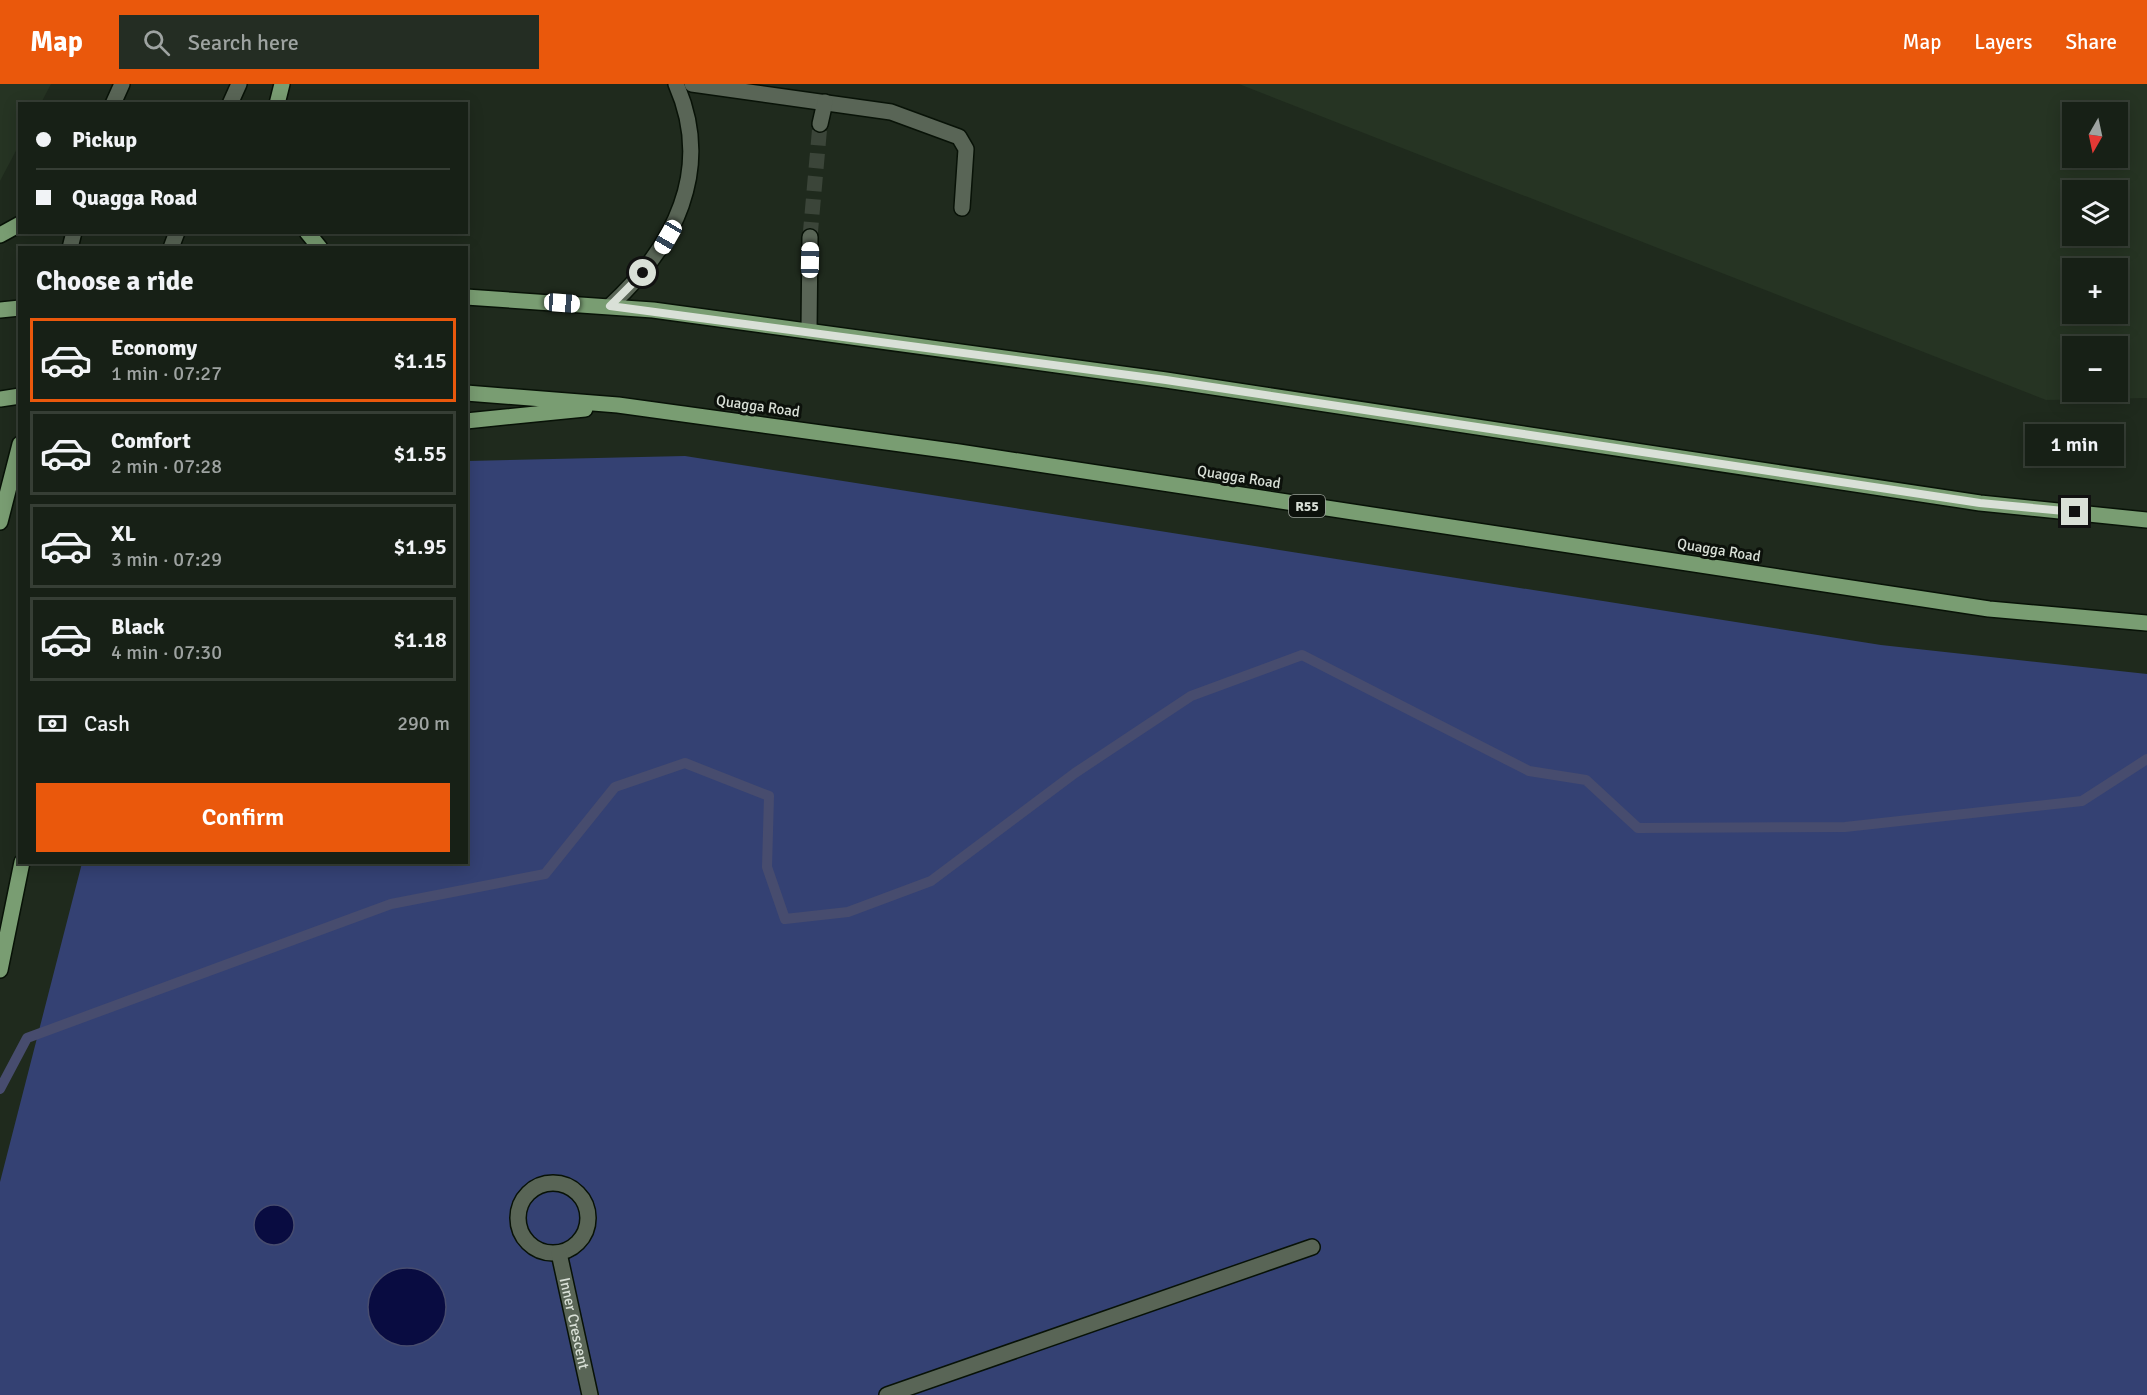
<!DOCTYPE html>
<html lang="en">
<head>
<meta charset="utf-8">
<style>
  body { margin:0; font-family:Signika,sans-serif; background:#242d23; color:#f1f3f6; height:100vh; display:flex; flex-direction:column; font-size:22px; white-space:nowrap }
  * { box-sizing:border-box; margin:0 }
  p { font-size:20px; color:#9ea3a1 }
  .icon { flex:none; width:33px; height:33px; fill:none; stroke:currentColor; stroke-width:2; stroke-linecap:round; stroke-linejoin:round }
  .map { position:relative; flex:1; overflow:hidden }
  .details { position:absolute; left:18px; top:162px; width:450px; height:618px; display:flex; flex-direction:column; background:#172016; border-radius:0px; box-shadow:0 3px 15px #0003,0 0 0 2px #363e35 }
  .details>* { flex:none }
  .banner { position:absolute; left:18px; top:18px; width:450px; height:132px; border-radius:0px; box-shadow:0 3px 15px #0003,0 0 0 2px #363e35; display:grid; align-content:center; height:132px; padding:0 18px; background:#172016 }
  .needle { width:39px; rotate:189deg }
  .fabs { position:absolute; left:2062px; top:18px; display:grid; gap:12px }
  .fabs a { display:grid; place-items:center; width:66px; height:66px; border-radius:0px; background:#172016; box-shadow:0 3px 15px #0003,0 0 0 2px #363e35; font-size:30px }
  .end { position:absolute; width:27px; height:27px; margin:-14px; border:8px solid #d9e0d7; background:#111; box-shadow:0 0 0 3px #111 }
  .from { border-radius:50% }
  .bubble { position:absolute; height:42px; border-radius:0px; background:#172016; box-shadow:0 3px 15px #0003,0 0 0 2px #363e35; font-size:20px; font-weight:600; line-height:42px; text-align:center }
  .car { position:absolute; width:18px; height:36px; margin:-18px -9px; border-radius:8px; box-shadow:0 0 4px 2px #0007; background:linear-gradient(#fff 24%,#345 0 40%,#fff 0 76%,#345 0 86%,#fff 0) }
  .banner b { display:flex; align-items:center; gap:21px; height:57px; font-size:22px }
  .banner b+b { border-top:2px solid #363e35 }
  .banner i { width:15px; height:15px; background:#f1f3f6 }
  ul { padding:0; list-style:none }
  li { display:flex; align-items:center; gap:18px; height:84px; margin:0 12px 9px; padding:0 6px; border:3px solid #363e35; border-radius:0px }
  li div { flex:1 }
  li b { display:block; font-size:22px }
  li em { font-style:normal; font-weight:600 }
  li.active { border-color:#ea580c }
  li>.icon { width:54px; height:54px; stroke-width:1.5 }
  h2 { padding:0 18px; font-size:27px; line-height:72px }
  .pay { display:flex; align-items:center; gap:15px; height:66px; padding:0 18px; font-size:22px }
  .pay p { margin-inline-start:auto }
  .action { display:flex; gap:12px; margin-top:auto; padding:12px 18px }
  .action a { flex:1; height:69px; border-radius:0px; background:#ea580c; color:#fff; font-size:24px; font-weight:600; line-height:69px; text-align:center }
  header { display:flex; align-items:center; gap:36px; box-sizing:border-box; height:84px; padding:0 30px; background:#ea580c; color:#fff }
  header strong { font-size:28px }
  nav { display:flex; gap:33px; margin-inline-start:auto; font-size:21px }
  .search { width:420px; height:54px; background:#242d23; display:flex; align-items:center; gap:15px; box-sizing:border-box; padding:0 21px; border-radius:0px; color:#9ea3a1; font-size:22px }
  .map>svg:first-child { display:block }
  .built { fill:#263423; fill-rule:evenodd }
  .green { fill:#344173 }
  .water { fill:#090c41; stroke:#474c6e; stroke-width:1.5 }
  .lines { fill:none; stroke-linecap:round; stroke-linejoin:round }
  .stream { stroke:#474c6e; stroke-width:10 }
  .minor-tunnel { stroke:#3b4539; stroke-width:15; stroke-dasharray:15 8; stroke-linecap:butt }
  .minor-casing { stroke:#081207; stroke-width:18 }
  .major-casing { stroke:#081207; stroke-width:18 }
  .minor { stroke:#596556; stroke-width:15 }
  .major { stroke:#799d72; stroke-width:15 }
  .route { stroke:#d9e0d7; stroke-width:8 }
  .labels { text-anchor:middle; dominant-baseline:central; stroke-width:6; stroke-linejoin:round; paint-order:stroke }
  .shield { fill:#0c110b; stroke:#9ca29a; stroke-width:1.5 }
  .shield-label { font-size:14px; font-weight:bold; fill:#d9e0d7 }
  .street-label { font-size:15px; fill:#d9e0d7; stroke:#0c110b }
</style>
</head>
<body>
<header>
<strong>Map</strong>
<div class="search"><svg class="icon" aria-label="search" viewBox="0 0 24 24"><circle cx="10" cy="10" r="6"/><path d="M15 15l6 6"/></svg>Search here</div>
<nav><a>Map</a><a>Layers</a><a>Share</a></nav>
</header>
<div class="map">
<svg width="2147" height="1311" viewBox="0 0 2147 1311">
  <rect width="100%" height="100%" fill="#1f2a1d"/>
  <path class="built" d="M 0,0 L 51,0 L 41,19 L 20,20 L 19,61 L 0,97 Z
    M 1239,0 L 2147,0 L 2147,314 L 2046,316 ZM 2073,28 L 2118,28 L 2118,74 L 2073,74 ZM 2073,106 L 2118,106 L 2118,152 L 2073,152 ZM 2073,184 L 2118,184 L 2118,230 L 2073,230 ZM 2073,262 L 2118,262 L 2118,308 L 2073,308 Z"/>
  <path class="green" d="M 685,372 L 1881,561 L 2147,590 L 2147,1311 L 0,1311 L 0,1098 L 82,779 L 466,778 L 467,377 Z"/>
  <path class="water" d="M254 1141a20 20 0 1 1 40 0a20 20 0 1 1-40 0Z
    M368 1223a39 39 0 1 1 78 0a39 39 0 1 1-78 0Z"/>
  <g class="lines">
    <path class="stream" d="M 0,1005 L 27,954 L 391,820 L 545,790 L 615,703 L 685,679 L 769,712 L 767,783 L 785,835 L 848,828 L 931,797 L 1075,689 L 1191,612 L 1302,571 L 1529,687 L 1586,696 L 1638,744 L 1845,743 L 2082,717 L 2147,675"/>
    <path class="minor-tunnel" d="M 810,153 L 820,40"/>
    <g class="minor-casing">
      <g id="minor">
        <path d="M 692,0 L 891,28 L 959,53 L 966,65 L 962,124"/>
        <path d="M 113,20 L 122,0"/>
        <path d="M 230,20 L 239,0"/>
        <path d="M 820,40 L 825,18"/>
        <path d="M 70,164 L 74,148"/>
        <path d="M 171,164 L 177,148"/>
        <path d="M 610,222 C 674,163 714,86 676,0"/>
        <path d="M 809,247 L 810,153"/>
        <circle cx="553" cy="1134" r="35"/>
        <path id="s1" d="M 559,1169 L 590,1311"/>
        <path d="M 887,1311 L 1312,1163"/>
      </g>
    </g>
    <g class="major-casing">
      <path id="major" d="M 277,20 L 282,0
        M 307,148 L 320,164
        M 0,151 L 20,140
        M 466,213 L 653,226 L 1166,296 L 1980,419 L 2147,436
        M 0,226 L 20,224
        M 466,309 L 618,321 L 959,368 L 1989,525 L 2147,539
        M 0,315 L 20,312
        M 466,337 L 585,325
        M 0,438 L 20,360
        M 0,886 L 22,778"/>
    </g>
    <use href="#minor" class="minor"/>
    <use href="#major" class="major"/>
  </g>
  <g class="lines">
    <path class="route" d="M 643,189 L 610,222 L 1166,296 L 1980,419 L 2075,428"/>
  </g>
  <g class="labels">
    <rect class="shield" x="1289" y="411" width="36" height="22" rx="4.5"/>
    <g class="shield-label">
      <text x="1307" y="422">R55</text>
    </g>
    <g class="street-label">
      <text transform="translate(758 322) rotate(8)">Quagga Road</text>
      <text transform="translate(1239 393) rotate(9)">Quagga Road</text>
      <text transform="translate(1719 466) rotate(9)">Quagga Road</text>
      <text stroke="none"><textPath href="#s1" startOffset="72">Inner Crescent</textPath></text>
    </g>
  </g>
</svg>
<div class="fabs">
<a><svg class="needle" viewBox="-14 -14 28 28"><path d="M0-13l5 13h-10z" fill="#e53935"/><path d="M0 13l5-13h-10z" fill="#9ea3a1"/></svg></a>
<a><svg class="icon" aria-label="layers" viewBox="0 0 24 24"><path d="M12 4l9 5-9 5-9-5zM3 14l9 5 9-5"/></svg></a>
<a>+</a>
<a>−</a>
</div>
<i class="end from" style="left:643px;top:189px"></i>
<i class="end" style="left:2075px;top:428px"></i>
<div class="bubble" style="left:2025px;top:340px;width:99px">1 min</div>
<i class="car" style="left:668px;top:153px;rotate:210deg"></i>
<i class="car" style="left:810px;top:176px;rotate:1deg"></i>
<i class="car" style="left:562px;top:219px;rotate:94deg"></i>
<div class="banner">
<b><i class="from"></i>Pickup</b>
<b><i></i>Quagga Road</b>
</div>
<section class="details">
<h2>Choose a ride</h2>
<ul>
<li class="active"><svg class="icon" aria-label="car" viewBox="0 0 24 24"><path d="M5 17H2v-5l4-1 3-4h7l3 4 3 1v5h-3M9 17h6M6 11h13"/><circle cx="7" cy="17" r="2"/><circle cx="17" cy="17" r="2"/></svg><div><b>Economy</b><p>1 min · 07:27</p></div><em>$1.15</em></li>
<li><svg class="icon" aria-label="car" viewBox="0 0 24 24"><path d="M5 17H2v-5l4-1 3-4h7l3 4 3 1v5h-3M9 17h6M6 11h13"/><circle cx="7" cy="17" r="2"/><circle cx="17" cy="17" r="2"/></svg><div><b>Comfort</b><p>2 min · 07:28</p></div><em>$1.55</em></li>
<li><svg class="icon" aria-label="car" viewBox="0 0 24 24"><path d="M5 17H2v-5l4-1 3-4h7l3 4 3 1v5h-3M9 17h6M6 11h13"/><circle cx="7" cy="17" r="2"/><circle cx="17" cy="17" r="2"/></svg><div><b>XL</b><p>3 min · 07:29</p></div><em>$1.95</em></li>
<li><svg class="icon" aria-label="car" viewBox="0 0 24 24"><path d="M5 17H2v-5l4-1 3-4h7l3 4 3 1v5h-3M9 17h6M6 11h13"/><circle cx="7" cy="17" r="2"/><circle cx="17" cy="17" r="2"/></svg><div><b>Black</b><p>4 min · 07:30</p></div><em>$1.18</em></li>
</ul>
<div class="pay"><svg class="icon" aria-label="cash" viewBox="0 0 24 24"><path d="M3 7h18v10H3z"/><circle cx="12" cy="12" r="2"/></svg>Cash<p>290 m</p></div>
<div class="action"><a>Confirm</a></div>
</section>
</div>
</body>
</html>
